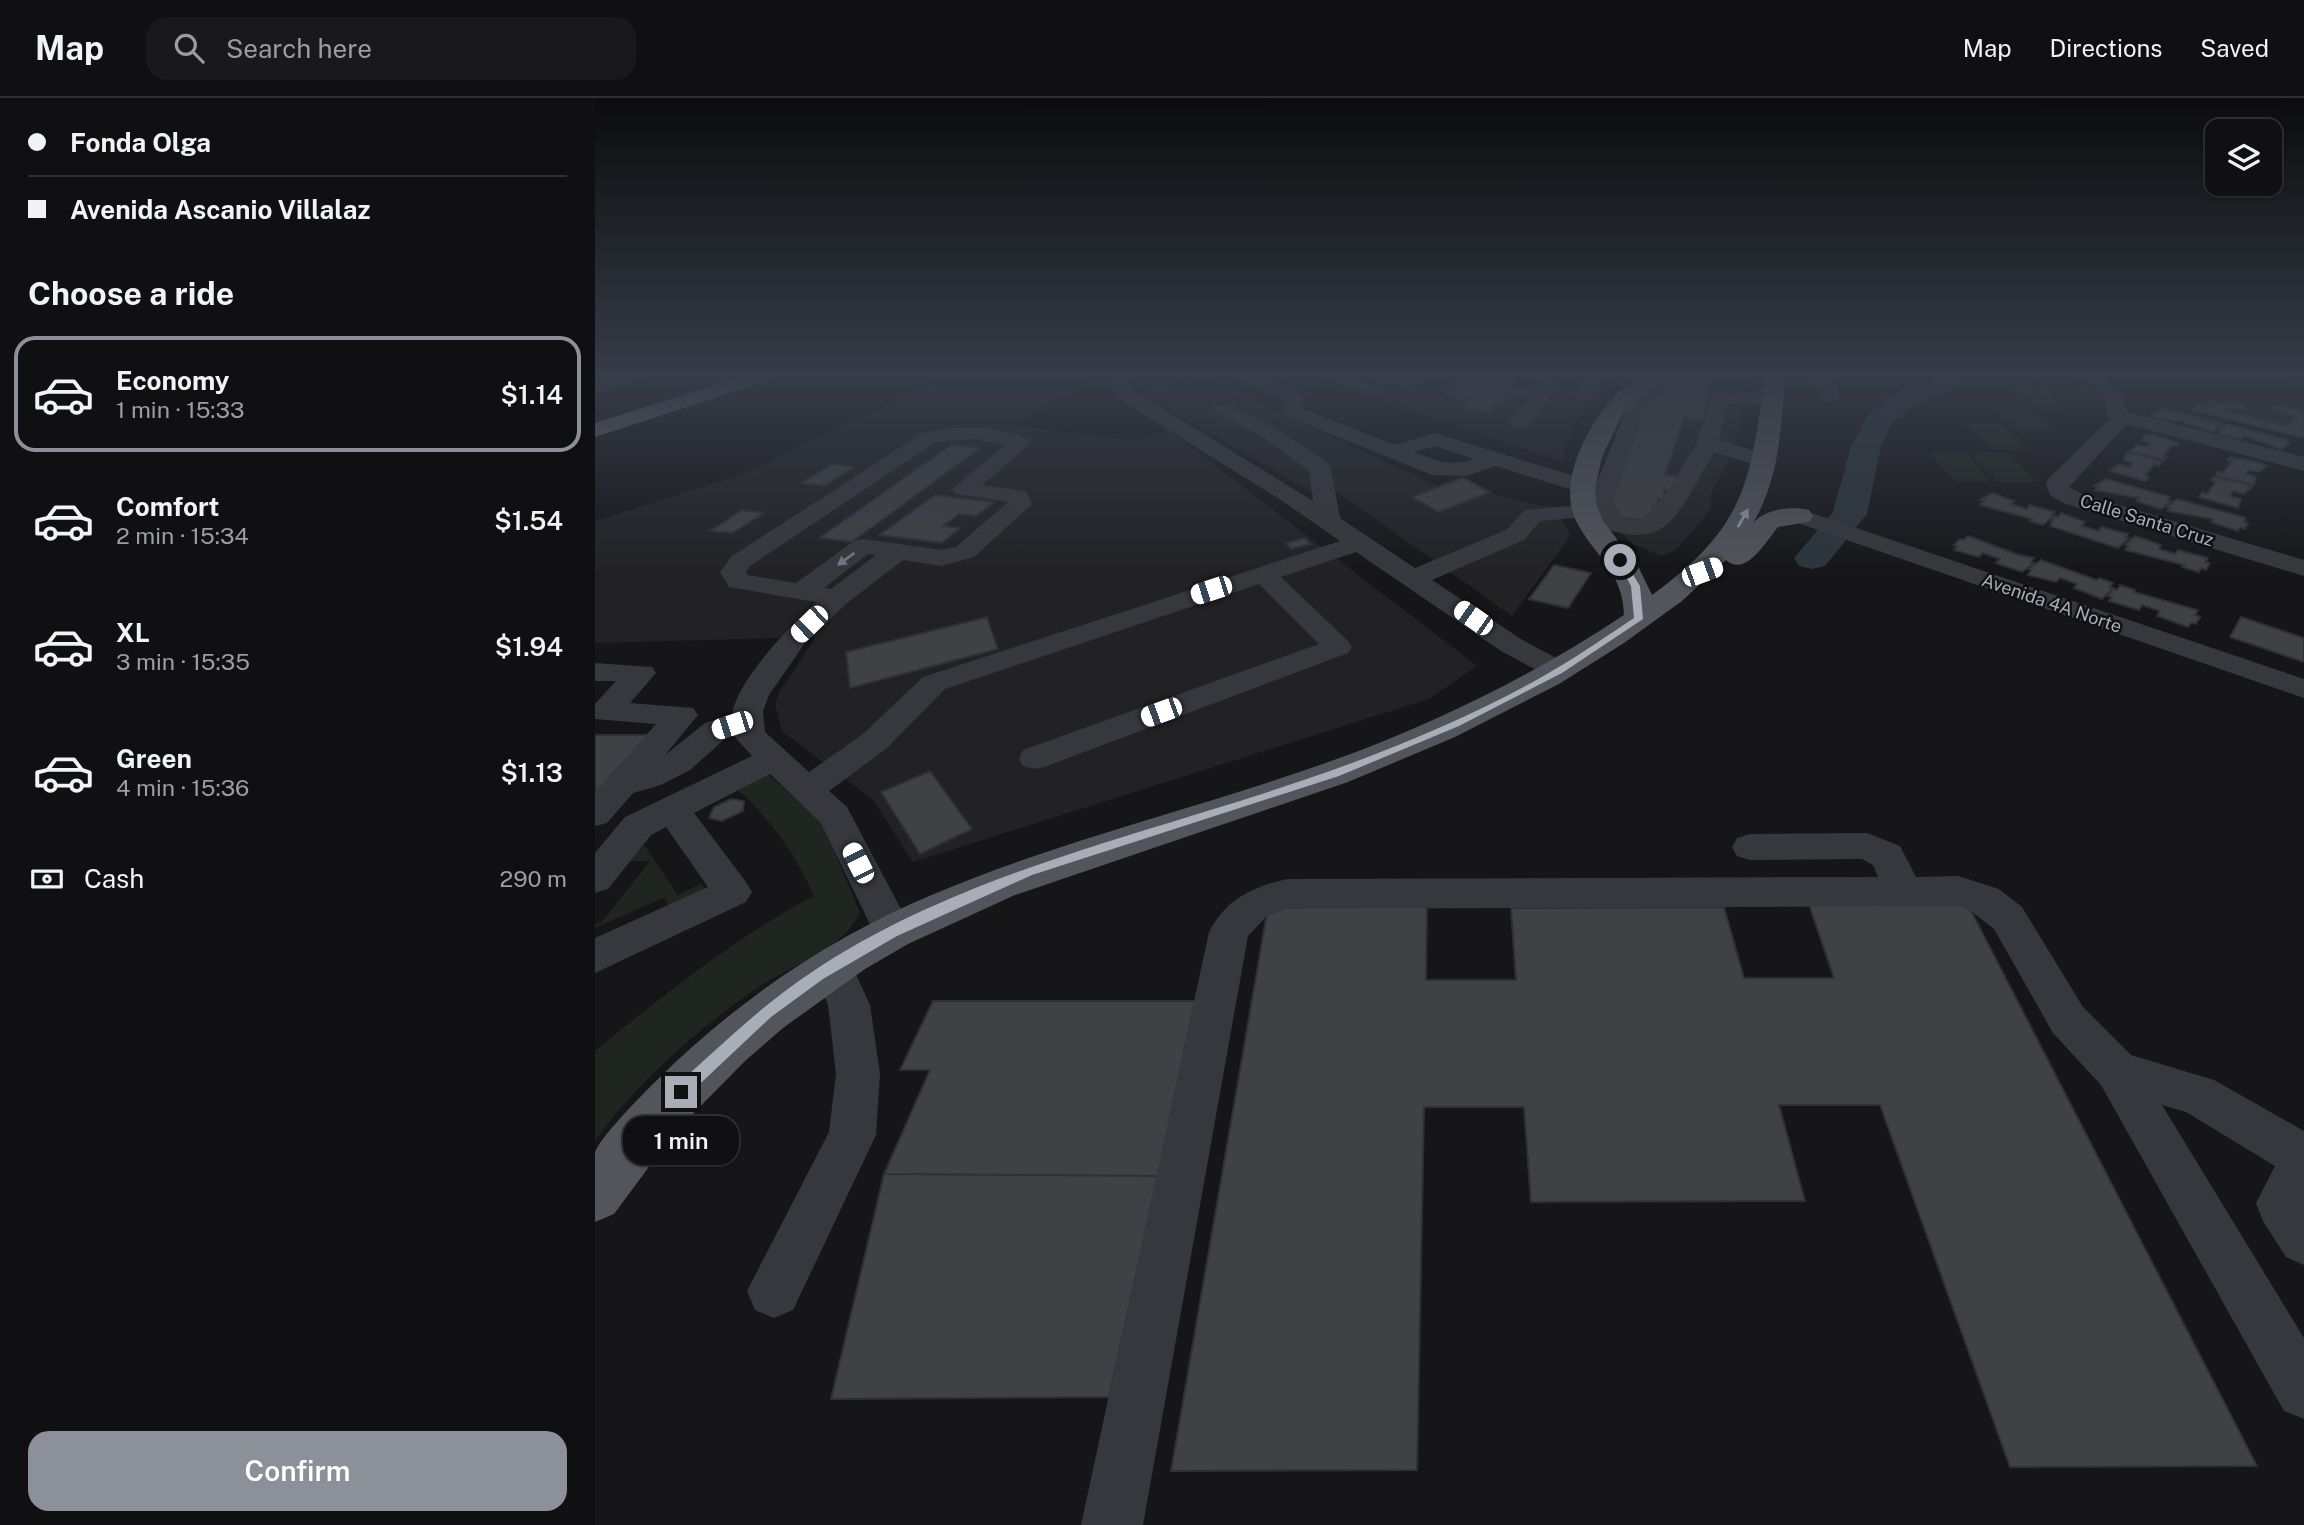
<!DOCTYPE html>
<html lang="en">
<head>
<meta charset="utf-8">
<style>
  body { margin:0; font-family:"Public Sans",sans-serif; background:#19191b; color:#f1f3f6; height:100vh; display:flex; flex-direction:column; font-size:26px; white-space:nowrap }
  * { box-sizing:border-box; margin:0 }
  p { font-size:23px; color:#9c9d9f }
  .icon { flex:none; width:38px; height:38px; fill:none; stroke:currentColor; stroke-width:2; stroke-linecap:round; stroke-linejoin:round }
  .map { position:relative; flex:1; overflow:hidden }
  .drawer { display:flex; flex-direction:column; background:#101012; width:595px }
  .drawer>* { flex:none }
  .top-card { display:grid; align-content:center; height:154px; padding:0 28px; background:#101012 }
  .tools { position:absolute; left:1610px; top:21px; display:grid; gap:14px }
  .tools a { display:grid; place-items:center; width:77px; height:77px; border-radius:14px; background:#101012; box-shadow:0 2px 5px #0004,0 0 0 2px #303032; font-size:35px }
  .end { position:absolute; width:32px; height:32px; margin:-16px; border:9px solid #a8adb8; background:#111; box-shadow:0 0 0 4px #111 }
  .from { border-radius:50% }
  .bubble { position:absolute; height:49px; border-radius:21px; background:#101012; box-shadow:0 2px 5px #0004,0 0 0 2px #303032; font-size:23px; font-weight:600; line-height:49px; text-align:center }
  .car { position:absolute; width:21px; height:42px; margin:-21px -10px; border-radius:9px; box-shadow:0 0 5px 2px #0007; background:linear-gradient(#fff 24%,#345 0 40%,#fff 0 76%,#345 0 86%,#fff 0) }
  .top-card b { display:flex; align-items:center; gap:24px; height:66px; font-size:26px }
  .top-card b+b { border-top:2px solid #303032 }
  .top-card i { width:18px; height:18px; background:#f1f3f6 }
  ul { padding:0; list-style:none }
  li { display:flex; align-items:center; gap:21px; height:116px; margin:0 14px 10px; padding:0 14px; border:4px solid transparent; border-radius:21px }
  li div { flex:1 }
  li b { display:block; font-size:26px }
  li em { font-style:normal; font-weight:600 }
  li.current { border-color:#8c9099 }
  li>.icon { width:63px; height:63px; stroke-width:1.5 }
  h2 { padding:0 28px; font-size:32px; line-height:84px }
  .pay { display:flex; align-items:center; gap:18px; height:77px; padding:0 28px; font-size:26px }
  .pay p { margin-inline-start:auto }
  .action { display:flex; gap:14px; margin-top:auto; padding:14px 28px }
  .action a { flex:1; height:80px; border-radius:21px; background:#8c9099; color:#fff; font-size:28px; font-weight:600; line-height:80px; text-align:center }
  header { display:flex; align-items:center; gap:42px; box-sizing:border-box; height:98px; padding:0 35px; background:#101012; border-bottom:2px solid #303032 }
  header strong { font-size:33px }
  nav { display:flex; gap:38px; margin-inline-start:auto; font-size:24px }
  .search { width:490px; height:63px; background:#19191b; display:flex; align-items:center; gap:18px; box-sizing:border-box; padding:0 24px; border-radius:21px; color:#9c9d9f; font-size:26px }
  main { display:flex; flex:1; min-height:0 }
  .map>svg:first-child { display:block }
  .built { fill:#222225 }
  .green { fill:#1e261f }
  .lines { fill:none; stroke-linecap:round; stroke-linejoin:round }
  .river { fill:#2c353c; fill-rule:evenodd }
  .building { fill:#404145; stroke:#303034; stroke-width:2 }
  .minor { fill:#37383d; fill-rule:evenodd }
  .major { fill:#53555c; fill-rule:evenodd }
  .highway { fill:#63666e; fill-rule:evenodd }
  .oneway { fill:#979ba6 }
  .oneway2 { fill:#757881 }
  .route { fill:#a8adb8 }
  .labels { text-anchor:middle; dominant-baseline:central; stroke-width:5; stroke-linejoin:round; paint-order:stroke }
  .far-street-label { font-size:18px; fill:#a8adb8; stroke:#111113 }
</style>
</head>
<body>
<header>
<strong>Map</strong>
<div class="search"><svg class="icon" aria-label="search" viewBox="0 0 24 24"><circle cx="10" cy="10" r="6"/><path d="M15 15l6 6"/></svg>Search here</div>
<nav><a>Map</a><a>Directions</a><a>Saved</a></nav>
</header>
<main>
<section class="drawer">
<div class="top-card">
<b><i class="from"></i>Fonda Olga</b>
<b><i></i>Avenida Ascanio Villalaz</b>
</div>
<h2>Choose a ride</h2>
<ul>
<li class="current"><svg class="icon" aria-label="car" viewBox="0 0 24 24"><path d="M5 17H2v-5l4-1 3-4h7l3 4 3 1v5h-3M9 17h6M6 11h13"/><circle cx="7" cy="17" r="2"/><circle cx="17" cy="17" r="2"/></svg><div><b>Economy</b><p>1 min · 15:33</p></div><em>$1.14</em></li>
<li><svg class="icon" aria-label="car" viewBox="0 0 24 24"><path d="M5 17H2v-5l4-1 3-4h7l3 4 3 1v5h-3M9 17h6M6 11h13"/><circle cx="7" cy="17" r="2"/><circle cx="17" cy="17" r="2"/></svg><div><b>Comfort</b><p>2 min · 15:34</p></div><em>$1.54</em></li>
<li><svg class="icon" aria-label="car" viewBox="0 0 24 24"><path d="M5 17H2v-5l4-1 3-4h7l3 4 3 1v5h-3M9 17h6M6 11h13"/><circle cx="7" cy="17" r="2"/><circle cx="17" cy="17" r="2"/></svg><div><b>XL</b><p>3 min · 15:35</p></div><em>$1.94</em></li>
<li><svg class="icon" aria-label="car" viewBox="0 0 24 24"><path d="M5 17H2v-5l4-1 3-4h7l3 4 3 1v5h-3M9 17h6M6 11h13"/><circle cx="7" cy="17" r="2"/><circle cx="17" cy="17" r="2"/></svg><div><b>Green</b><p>4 min · 15:36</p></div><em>$1.13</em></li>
</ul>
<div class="pay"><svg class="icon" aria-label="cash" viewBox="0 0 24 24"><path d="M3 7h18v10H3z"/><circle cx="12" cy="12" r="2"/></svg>Cash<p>290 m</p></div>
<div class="action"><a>Confirm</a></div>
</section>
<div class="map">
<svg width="1709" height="1427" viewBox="0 0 1709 1427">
  <rect width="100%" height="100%" fill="#161618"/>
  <path class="built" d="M 355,277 L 473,277 L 500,280 L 420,327 L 539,343 L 574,332 L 882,568 L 834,601 L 318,764 L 278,702 L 187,633 L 180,607 L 184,594 L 221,539 L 0,545 L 0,423 L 147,376 Z
    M 608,277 L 841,388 L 867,378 L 898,396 L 947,408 L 958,408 L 976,437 L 917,518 L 735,389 L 718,395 L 547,295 Z
    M 711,277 L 1030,277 L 1013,287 L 992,306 L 978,327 L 966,363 Z
    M 1078,277 L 1152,277 L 1140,348 L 1116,396 L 1116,411 L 1081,452 L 1066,458 L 1039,446 L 1010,424 L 1003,391 L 1030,313 Z
    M 1610,302 L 1641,304 L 1647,307 L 1679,309 L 1681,307 L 1709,313 L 1709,340 L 1597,312 Z"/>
  <path class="green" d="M 1440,279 L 1474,279 L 1503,301 L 1467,301 Z
    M 1415,290 L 1448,290 L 1474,313 L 1441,313 Z
    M 1395,307 L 1430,307 L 1458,332 L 1421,332 Z
    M 1406,325 L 1434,352 L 1397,352 L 1371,326 Z
    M 1335,355 L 1371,355 L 1396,383 L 1359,383 Z
    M 1374,355 L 1413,355 L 1443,384 L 1402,384 Z
    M 166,670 L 227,724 L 265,815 C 246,854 193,868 159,892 C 102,932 40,986 0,1043 L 0,953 C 70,896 140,839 219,798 C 201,757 172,716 137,687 Z
    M 49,747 L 83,797 L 107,785 L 110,793 L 75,813 L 70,799 L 0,830 L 0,826 L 6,825 L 55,763 L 34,763 Z"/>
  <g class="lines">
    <path class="river" d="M 1341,277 L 1376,277 L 1372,283 L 1315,310 L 1297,325 L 1286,348 L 1272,416 L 1230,468 L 1217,471 L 1204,468 L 1199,460 L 1238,414 L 1256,348 L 1275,315 L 1295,298 Z"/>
  </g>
  <path class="building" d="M 868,277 L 891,277 L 923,281 L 910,296 L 916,297 L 907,307 L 901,306 L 894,314 L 866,310 L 874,302 L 847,298 Z
    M 1084,277 L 1118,277 L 1108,322 L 1089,320 L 1070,377 L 1088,378 L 1076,393 L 1070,392 L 1068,402 L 1063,401 L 1062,409 L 1058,408 L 1057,416 L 1050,423 L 1022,419 L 1011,402 L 1042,313 L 1082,283 Z
    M 1520,277 L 1573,277 L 1579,283 L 1530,283 Z
    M 1573,277 L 1626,277 L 1633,283 L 1584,283 Z
    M 1626,277 L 1679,277 L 1687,283 L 1638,283 Z
    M 751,279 L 786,291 L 775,296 L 740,284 Z
    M 916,289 L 939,292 L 933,299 L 910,296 Z
    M 1609,304 L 1641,304 L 1653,311 L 1622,311 Z
    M 1604,306 L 1692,328 L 1700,318 L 1676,312 L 1681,307 L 1709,313 L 1709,340 L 1597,312 Z
    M 1567,311 L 1625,325 L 1623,328 L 1626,328 L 1617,334 L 1583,322 L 1581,324 L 1558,319 L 1560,317 L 1557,316 Z
    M 1631,326 L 1693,342 L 1691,344 L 1695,345 L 1686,351 L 1649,338 L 1647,341 L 1623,336 L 1625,333 L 1622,332 Z
    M 1550,336 L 1560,337 L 1584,345 L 1582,348 L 1577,347 L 1568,358 L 1572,359 L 1569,362 L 1534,353 L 1543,347 L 1552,349 L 1556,345 L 1547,343 Z
    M 356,347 L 385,350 L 257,444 L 224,440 Z
    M 1532,355 L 1543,356 L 1567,364 L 1564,368 L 1560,366 L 1550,377 L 1554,379 L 1551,383 L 1515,373 L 1524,366 L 1534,369 L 1538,365 L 1528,362 Z
    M 1635,359 L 1663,364 L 1672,368 L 1664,374 L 1654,372 L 1651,376 L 1661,379 L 1659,387 L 1621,377 L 1623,373 L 1628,375 L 1637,363 L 1632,362 Z
    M 237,366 L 259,369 L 229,388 L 206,385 Z
    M 1619,379 L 1648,385 L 1657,389 L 1649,396 L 1638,393 L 1635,398 L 1646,401 L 1643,410 L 1604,399 L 1607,394 L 1612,396 L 1621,384 L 1616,382 Z
    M 868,380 L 895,394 L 844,414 L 817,399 Z
    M 1511,381 L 1575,399 L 1573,402 L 1576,403 L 1566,411 L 1541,403 L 1544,400 L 1500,392 L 1503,389 L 1499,388 Z
    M 1397,395 L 1419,403 L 1416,406 L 1432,411 L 1434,407 L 1460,414 L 1457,417 L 1459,418 L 1448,427 L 1435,423 L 1437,421 L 1385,407 L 1389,403 L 1385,402 Z
    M 340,397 L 399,404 L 381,418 L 364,416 L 348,428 L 365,430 L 347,445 L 284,437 Z
    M 1582,401 L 1651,420 L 1649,424 L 1653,425 L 1650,431 L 1645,429 L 1643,433 L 1616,424 L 1618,421 L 1573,413 L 1575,410 L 1572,409 Z
    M 147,412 L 169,415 L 138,435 L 115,433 Z
    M 1466,415 L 1490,424 L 1487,428 L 1504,433 L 1506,429 L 1533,436 L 1531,439 L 1534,440 L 1523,450 L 1455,428 L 1459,418 L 1463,419 Z
    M 1373,438 L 1424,457 L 1439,460 L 1436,464 L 1439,465 L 1427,474 L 1401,465 L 1405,461 L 1388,455 L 1384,459 L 1359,452 L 1362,448 L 1359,447 L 1365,441 L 1368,442 Z
    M 1540,438 L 1566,447 L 1564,451 L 1580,456 L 1583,452 L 1613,460 L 1610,464 L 1615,465 L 1611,472 L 1606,470 L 1604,474 L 1587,469 L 1589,467 L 1530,452 L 1533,448 L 1530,447 Z
    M 710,440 L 716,446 L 696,451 L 691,445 Z
    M 1446,462 L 1502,482 L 1504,480 L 1518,485 L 1515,489 L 1518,490 L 1507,501 L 1479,490 L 1482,486 L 1465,480 L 1461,484 L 1433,477 L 1436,472 L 1433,471 Z
    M 959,467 L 996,475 L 973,510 L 934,501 Z
    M 1525,487 L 1540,492 L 1539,494 L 1603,512 L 1600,517 L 1605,519 L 1601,526 L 1596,525 L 1593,529 L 1562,518 L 1565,513 L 1547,507 L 1544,512 L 1514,503 L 1517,499 L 1513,498 L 1518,490 L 1522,492 Z
    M 392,519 L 403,551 L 255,590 L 251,554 Z
    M 1646,519 L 1709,540 L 1709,564 L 1635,539 Z
    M 0,637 L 56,637 L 0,697 Z
    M 335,673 L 377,731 L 325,756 L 286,694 Z
    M 136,701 L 149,703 L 148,713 L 127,723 L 114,720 L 119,709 Z
    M 1212,801 L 1370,801 L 1662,1368 L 1415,1369 L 1285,1007 L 1184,1007 L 1210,1103 L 936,1104 L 929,1009 L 829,1009 L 822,1372 L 576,1373 L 674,803 L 832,802 L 831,882 L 921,882 L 916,810 L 1129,809 L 1149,880 L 1239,880 Z
    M 338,903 L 600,903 L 563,1078 L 289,1076 L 335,972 L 305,972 Z
    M 289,1076 L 563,1078 L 514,1299 L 236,1301 Z"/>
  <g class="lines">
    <path class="minor" d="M 22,277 L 51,277 L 49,281 L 0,295 L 0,283 Z
      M 511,277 L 529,277 L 539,293 L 718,403 L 714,373 L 663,336 L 621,315 L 618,311 L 621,307 L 635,307 L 677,328 L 733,365 L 736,370 L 745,420 L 820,470 L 911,432 L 930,412 L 996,406 L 994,404 L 1035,302 L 1070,277 L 1091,277 L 1051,309 L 1018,404 L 1030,421 L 1046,422 L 1070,397 L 1102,345 L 1117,297 L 1177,292 L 1187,298 L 1177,304 L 1132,306 L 1124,342 L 1178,358 L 1181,363 L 1178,368 L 1170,370 L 1119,354 C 1107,375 1084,423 1062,433 C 1047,440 1029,436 1013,432 L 1001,413 L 990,419 L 945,423 L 929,442 L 837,482 L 926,541 L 974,567 L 979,573 L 974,579 L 964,582 L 954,579 L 906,553 L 761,454 L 686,479 L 753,543 L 757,549 L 753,555 L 452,668 L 440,671 L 428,668 L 424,660 L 428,652 L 724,546 L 664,486 L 350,591 L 291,651 L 234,693 L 252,709 L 318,834 L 312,845 L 298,850 L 284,845 L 226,725 L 175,676 L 99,715 L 151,784 L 157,794 L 151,804 L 0,875 L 0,840 L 113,789 L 71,729 L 56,737 L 13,791 L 0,795 L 0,755 L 30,719 L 157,658 L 138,637 L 132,639 L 95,672 L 66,687 L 38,695 L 12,725 L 0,728 L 0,694 L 61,626 L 0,621 L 0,606 L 21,583 L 0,583 L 0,565 L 57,569 L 61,575 L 35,605 L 98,610 L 103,617 L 70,657 L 110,625 L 137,616 C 143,581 195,528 221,504 L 134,489 L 125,474 L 137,458 L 328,335 L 358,330 L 392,330 L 421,336 L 432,341 L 436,345 L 432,349 L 387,387 L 431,393 L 437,406 L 379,459 L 347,468 L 308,462 L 251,506 L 210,545 L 174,597 L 168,613 L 170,634 L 214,674 L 268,636 L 328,579 L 745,443 L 689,404 L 524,301 ZM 380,341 L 410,347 L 357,391 L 360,396 L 413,404 L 361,449 L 347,452 L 268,441 L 259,443 L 201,485 L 153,477 L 151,474 L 155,468 L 341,344 ZM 273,456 L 281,457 L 236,491 L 229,490 Z
      M 636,277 C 659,277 695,281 710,302 L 705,310 L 800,347 L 840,335 L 995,383 L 998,388 L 995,393 L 987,395 L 901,368 L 871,378 L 837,377 L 689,317 L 685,310 L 690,302 L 638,281 ZM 840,348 L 879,361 C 857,369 841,363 819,354 Z
      M 782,277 L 842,277 L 819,291 L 782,285 L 780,281 Z
      M 941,277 L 960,277 L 965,284 L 931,329 L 917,329 L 914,325 L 946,284 Z
      M 993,277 L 1011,277 L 995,301 L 981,301 L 978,297 Z
      M 1207,277 L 1225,277 L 1242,287 L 1245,299 L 1242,303 L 1228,303 L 1225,293 L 1210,284 Z
      M 1487,277 L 1509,278 L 1526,297 L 1533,314 L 1709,359 L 1709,373 L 1532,326 L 1474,389 L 1487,396 L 1709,462 L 1709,478 L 1471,406 L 1455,397 L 1451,385 L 1454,380 L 1514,322 L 1508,297 Z
      M 1205,411 L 1709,581 L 1709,600 L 1197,423 L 1193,418 L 1197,413 Z
      M 1272,735 L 1305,748 L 1321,779 L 1363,778 L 1404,791 L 1427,809 L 1488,909 L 1536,957 L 1619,982 L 1709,1033 L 1709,1167 L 1691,1159 L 1668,1123 L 1661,1105 L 1680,1068 L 1591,1014 L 1567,1007 L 1709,1240 L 1709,1321 L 1689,1313 L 1506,987 L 1458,935 L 1399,831 L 1376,813 L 1362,808 L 692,811 L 672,818 L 653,838 L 548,1427 L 486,1427 L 614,834 C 631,801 657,789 692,781 L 1283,779 L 1278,767 L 1267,761 L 1155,762 L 1142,758 L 1137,749 L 1142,740 L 1155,736 Z
      M 238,852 L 252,857 L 275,907 L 285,976 L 281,1037 L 198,1212 L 179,1220 L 160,1212 L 152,1193 L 234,1034 L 241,976 L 233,907 L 218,869 L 224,857 Z"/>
    <path class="major" d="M 1049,277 L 1072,277 L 1028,315 L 1007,359 L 1000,391 L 1001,405 L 1008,423 L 1044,470 L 1057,497 C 1151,428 1155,386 1170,277 L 1190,277 C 1186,329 1185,380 1158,425 C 1170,411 1196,408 1214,412 L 1218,418 L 1214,424 L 1183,429 C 1171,443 1151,480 1131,462 L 1087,503 L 1029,545 L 964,586 L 860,639 L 753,684 L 420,797 L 313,846 L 270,871 L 188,930 L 150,963 L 79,1035 L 19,1116 L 0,1124 C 0,1102 0,1077 0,1055 C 3,1041 48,996 60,984 C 140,904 235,839 339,796 C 476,738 622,706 761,654 C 855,618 945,573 1029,517 C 1028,473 999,458 981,423 C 963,385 990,333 1015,303 C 1024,292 1037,285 1049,277 Z"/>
    <path class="highway" d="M 151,277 L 181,277 L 178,281 L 0,339 L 0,325 Z"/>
  </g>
  <defs><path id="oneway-solid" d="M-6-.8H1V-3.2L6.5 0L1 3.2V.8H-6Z" transform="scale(1.75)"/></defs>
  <use class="oneway" href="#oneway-solid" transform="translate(1148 420) rotate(-60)"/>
  <use class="oneway2" href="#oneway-solid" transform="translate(251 461) rotate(144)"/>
  <linearGradient id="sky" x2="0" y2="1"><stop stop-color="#0c0c0d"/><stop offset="0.58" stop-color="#363c48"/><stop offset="1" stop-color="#363c48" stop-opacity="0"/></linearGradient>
  <rect width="1709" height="477" fill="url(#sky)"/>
  <path class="route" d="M 1022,460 L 1028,460 L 1045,488 L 1048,521 L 967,575 L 864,628 L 744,678 L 437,777 L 302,838 L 228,881 L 176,919 L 91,999 L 80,999 L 78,994 L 80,989 C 124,949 167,907 217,874 C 373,770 561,735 735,673 C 808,647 896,610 962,570 C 988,555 1013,537 1039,520 L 1036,488 Z"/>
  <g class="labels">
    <g class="far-street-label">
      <text transform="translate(1552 422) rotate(17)">Calle Santa Cruz</text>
      <text transform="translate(1457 505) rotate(19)">Avenida 4A Norte</text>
    </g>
  </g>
</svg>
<div class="tools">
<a><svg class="icon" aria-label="layers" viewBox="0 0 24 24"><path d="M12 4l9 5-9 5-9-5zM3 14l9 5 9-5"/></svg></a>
</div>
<i class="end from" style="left:1025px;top:462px"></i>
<i class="end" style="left:86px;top:994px"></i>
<div class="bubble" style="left:28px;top:1018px;width:116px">1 min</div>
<i class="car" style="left:1107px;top:474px;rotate:70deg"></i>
<i class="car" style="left:616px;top:492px;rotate:252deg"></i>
<i class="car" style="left:878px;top:520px;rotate:305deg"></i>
<i class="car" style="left:214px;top:526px;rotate:226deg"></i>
<i class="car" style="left:566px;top:614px;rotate:250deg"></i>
<i class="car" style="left:137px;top:627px;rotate:252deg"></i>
<i class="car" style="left:263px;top:765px;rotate:333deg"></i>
</div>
</main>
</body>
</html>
